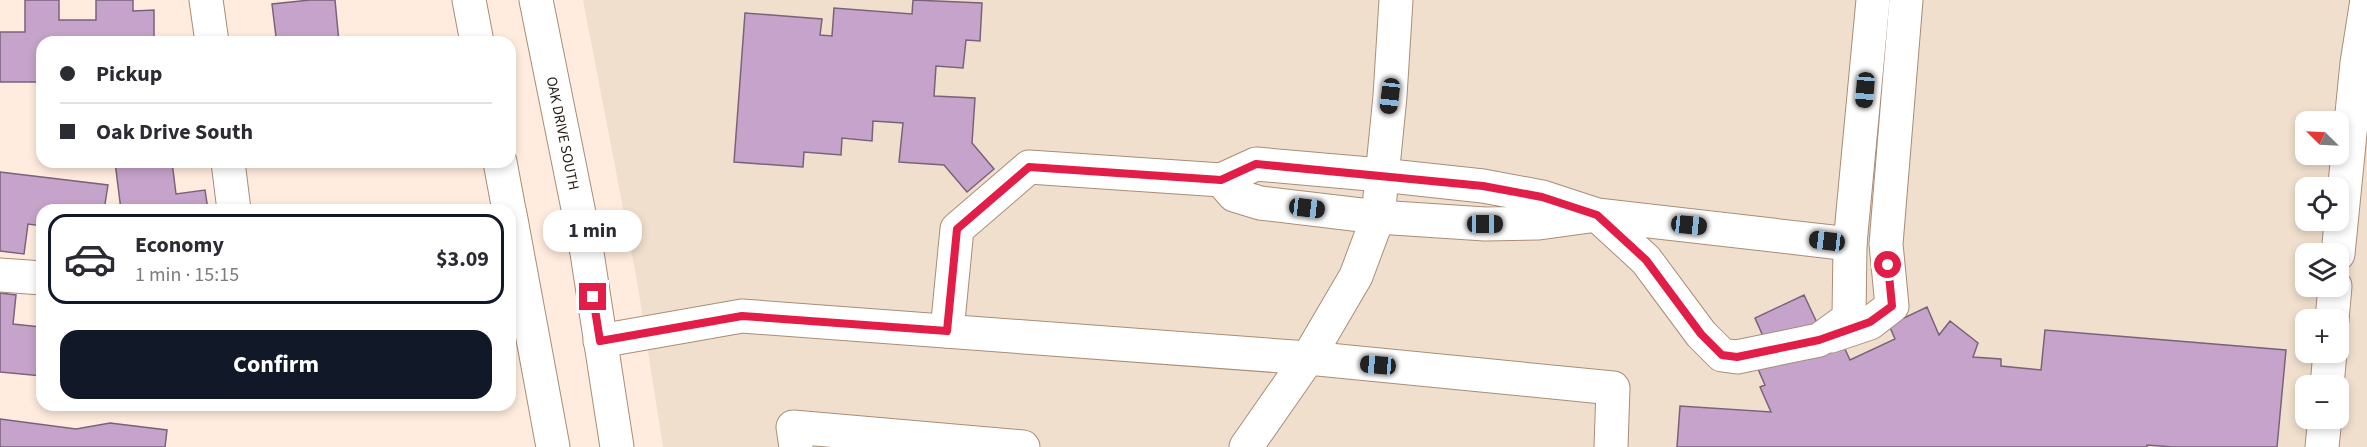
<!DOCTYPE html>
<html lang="en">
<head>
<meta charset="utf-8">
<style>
  body { margin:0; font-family:"Source Sans 3",sans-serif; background:#f2f2f3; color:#2b2b33; height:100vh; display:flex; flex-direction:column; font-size:22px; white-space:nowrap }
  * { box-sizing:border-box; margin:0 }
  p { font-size:20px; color:#7c7c81 }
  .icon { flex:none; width:33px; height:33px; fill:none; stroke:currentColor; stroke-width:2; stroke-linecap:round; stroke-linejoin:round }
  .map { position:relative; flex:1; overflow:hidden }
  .drawer { position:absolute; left:36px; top:204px; width:480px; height:207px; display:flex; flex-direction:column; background:#fff; border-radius:18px; box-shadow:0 3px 9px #0003 }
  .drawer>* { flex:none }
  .hud { position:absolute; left:36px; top:36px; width:480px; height:132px; border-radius:18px; box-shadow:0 3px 9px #0003; display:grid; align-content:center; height:132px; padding:0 24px; background:#fff }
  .needle { width:39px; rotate:294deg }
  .buttons { position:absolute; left:2295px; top:111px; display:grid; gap:12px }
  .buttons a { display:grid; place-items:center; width:54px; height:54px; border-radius:12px; background:#fff; box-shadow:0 3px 9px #0003; font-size:30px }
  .end { position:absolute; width:27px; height:27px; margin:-14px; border:8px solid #e11d48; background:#fff; box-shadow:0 0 0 3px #fff }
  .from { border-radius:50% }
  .bubble { position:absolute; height:42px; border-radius:18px; background:#fff; box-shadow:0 3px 9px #0003; font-size:20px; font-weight:700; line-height:42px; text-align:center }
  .car { position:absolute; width:18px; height:36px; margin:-18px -9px; border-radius:8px; box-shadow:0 0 4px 2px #0007; background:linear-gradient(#222 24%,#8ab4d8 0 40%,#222 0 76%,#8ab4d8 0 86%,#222 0) }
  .hud b { display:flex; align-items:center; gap:21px; height:57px; font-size:22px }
  .hud b+b { border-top:2px solid #e1e1e2 }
  .hud i { width:15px; height:15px; background:#2b2b33 }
  ul { padding:10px 0 0; list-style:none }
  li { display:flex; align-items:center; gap:18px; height:90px; margin:0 12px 9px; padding:0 12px; border:3px solid transparent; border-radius:18px }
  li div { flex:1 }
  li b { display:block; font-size:22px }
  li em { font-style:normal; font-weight:700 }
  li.selected { border-color:#111827 }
  li>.icon { width:54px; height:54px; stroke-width:1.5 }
  .cta { display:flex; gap:12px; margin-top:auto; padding:12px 24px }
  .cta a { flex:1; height:69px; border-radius:18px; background:#111827; color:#fff; font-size:24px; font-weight:700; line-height:69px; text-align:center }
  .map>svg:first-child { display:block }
  .medical { fill:#f0dfcd; fill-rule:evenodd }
  .building { fill:#c6a3ca; stroke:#79637b; stroke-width:1.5 }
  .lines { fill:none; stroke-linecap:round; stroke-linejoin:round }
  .minor-casing { stroke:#a98d78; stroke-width:35 }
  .minor { stroke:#fff; stroke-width:33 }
  .route { stroke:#e11d48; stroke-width:8 }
  .labels { text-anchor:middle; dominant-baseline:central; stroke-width:6; stroke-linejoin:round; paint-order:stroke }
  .street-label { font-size:15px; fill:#261b13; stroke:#ffecde }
</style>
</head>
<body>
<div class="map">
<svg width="2367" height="447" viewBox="0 0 2367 447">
  <rect width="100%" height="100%" fill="#ffecde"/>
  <path class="medical" d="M 583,0 L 2367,0 L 2367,447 L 663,447 L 637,281 ZM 2306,122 L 2338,122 L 2338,154 L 2306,154 ZM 2306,188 L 2338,188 L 2338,220 L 2306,220 ZM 2306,254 L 2338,254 L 2338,286 L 2306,286 ZM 2306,320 L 2338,320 L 2338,352 L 2306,352 ZM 2306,386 L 2338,386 L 2338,418 L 2306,418 Z"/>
  <path class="building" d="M 25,0 L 59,0 L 59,20 L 96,20 L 96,0 L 133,0 L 133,11 L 154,10 L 154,42 L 42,42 L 42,82 L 0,82 L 0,32 L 25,32 Z
    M 310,0 L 335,0 L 339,42 L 258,42 L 257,39 L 276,37 L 272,4 Z
    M 913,0 L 982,3 L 980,41 L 966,40 L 963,68 L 936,66 L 934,96 L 975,98 L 972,143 L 994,169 L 967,192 L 944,165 L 899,162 L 903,123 L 873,121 L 872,141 L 842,138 L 841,155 L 804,152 L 803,167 L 734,162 L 745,13 L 822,19 L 820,35 L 832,36 L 834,8 L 912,14 Z
    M 115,162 L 172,162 L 176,194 L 205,190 L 208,210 L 121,210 Z
    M 0,172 L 108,185 L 104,210 L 42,210 L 42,226 L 28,224 L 24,254 L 0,251 Z
    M 0,293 L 16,295 L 13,324 L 41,327 L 42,316 L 42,376 L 0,372 Z
    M 1804,295 L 1826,342 L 1839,336 L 1850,360 L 1895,339 L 1889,325 L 1927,307 L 1939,335 L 1950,321 L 1978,343 L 1973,357 L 2001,359 L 2001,366 L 2041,370 L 2045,330 L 2286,350 L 2277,447 L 2173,447 L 2147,445 L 2147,447 L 1677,447 L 1680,406 L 1771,412 L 1760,387 L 1765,385 L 1758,369 L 1774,361 L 1755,318 Z
    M 0,419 L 76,429 L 110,423 L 167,430 L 165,447 L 0,447 Z"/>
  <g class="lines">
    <g class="minor-casing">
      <g id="minor">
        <path d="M 206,0 L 212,42"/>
        <path d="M 469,0 L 477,42"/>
        <path id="s1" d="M 536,0 L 587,253 L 617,447"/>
        <path d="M 228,162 L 234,210"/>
        <path d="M 500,162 L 509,210"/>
        <path d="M 510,214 L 553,447"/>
        <path d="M 1597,215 L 1539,223 L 1485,224 L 1378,217 L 1260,203 L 1234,195 L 1221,180 L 1256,164 L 1381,175 L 1483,186 L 1542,197 L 1597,215 L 1850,244"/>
        <path d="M 1597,215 L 1646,260 L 1701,334 L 1722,355 L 1737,357 L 1819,340 L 1849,318 L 1850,244 L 1873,0"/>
        <path d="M 2338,254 L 2357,63 L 2367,0"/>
        <path d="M 0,275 L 42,278"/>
        <path d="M 2332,320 L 2335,286"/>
        <path d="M 947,331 L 957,229 L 1029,167 L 1221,180"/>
        <path d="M 1831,336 L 1870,323 L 1892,306 L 1886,244 L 1906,0"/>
        <path d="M 600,341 L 742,316 L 1308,358 L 1613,388 L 1611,447"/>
        <path d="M 2327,386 L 2330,352"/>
        <path d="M 796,447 L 793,427 L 1023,447"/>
        <path d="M 1246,447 L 1308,358 L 1356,276 L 1378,217 L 1390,96 L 1396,0"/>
        <path d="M 2322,447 L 2325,418"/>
      </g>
    </g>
    <use href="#minor" class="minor"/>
  </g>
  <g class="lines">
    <path class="route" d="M 593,297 L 600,341 L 742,316 L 947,331 L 957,229 L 1029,167 L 1221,180 L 1256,164 L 1483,186 L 1542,197 L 1597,215 L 1646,260 L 1701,334 L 1722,355 L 1737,357 L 1819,340 L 1870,322 L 1892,306 L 1888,265"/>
  </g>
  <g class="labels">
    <g class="street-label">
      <text stroke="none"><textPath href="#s1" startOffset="136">OAK DRIVE SOUTH</textPath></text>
    </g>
  </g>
</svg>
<div class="buttons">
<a><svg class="needle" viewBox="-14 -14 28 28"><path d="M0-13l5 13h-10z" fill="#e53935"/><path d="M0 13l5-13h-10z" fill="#7c7c81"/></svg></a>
<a><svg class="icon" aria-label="locate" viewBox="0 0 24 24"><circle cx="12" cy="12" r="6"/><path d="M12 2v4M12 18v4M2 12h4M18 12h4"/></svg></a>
<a><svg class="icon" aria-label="layers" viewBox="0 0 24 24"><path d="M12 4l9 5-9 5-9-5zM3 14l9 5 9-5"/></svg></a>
<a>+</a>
<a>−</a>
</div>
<i class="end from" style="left:1888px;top:265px"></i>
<i class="end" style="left:593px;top:297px"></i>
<div class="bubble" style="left:543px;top:210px;width:99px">1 min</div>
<i class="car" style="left:1865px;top:90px;rotate:185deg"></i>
<i class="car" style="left:1390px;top:96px;rotate:187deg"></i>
<i class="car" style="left:1307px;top:208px;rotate:97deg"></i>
<i class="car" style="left:1485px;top:224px;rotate:90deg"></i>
<i class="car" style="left:1689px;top:225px;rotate:96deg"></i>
<i class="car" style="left:1827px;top:241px;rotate:277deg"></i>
<i class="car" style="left:1378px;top:365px;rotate:275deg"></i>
<div class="hud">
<b><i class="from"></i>Pickup</b>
<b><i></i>Oak Drive South</b>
</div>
<section class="drawer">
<ul>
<li class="selected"><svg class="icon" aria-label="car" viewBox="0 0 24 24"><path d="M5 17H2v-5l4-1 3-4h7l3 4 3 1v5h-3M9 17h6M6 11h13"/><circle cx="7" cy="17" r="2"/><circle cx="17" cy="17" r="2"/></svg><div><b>Economy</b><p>1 min · 15:15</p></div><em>$3.09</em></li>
</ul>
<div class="cta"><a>Confirm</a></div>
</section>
</div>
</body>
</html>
